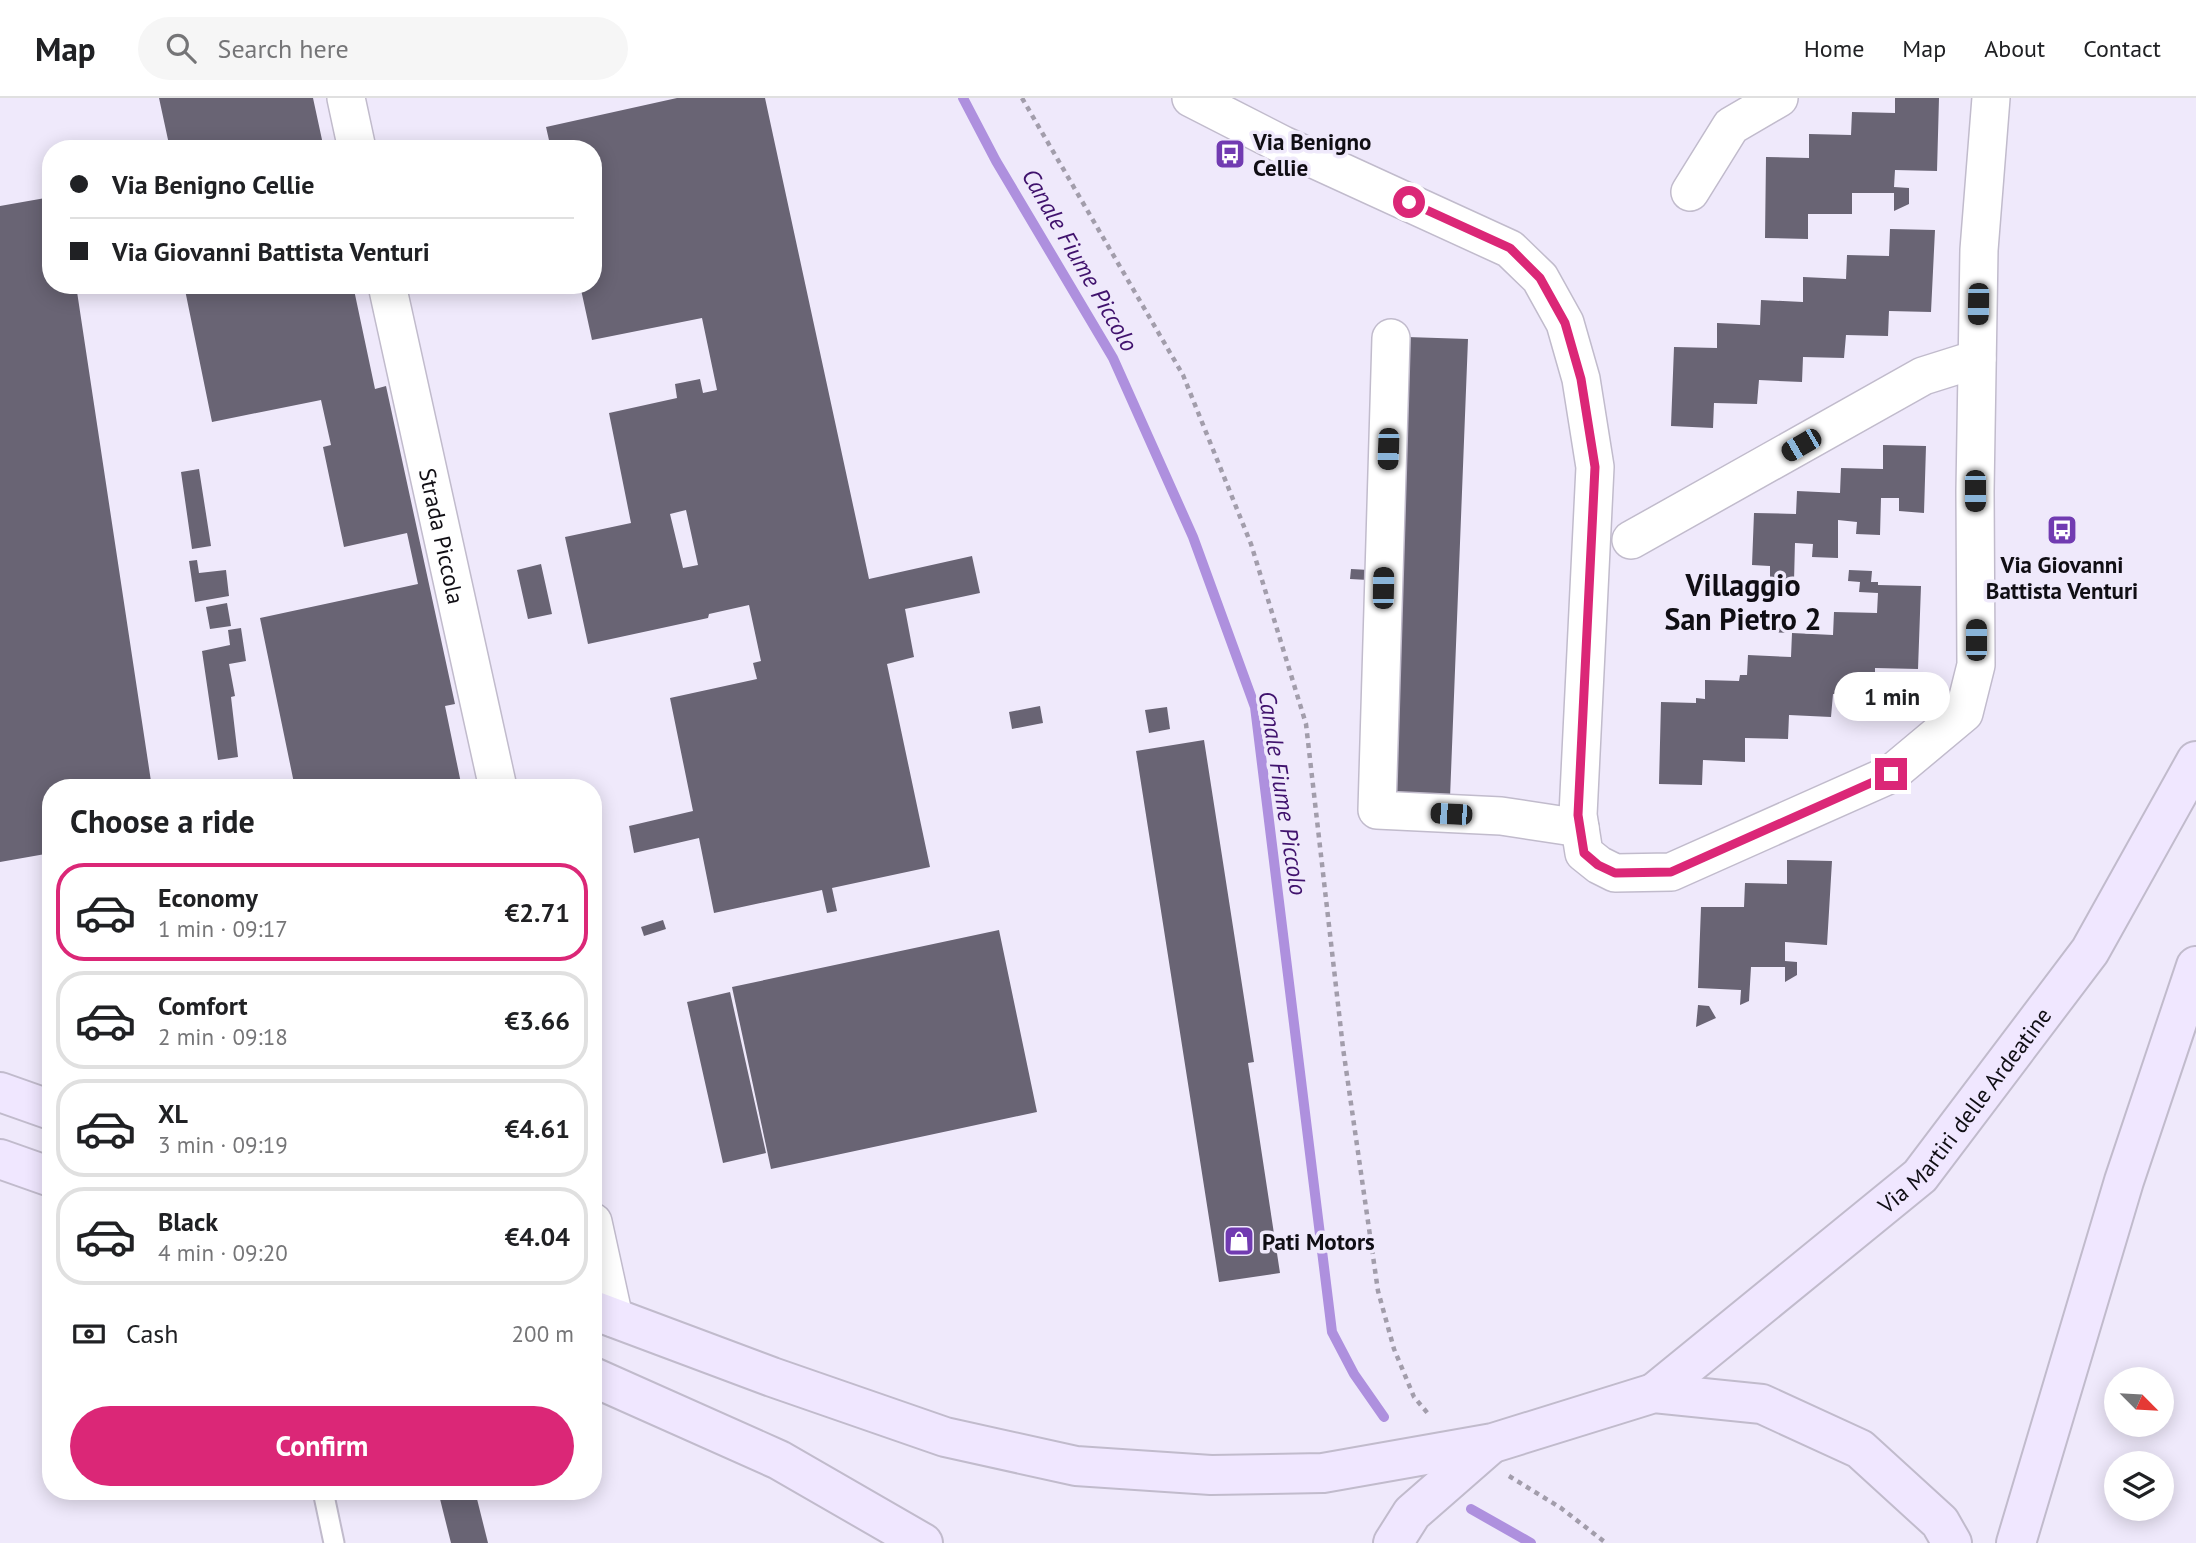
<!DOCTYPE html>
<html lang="en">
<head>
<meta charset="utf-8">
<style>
  body { margin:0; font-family:"PT Sans",sans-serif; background:#f6f6f6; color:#202124; height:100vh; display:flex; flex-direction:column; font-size:26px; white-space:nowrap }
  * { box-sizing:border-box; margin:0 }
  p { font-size:23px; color:#757577 }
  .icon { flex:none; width:38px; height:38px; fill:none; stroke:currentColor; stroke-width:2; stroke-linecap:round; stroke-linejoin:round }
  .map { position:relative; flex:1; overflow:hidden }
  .sheet { position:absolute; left:42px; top:681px; width:560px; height:721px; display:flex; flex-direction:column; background:#fff; border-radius:28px; box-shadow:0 4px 18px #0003 }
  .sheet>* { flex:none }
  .banner { position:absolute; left:42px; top:42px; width:560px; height:154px; border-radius:28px; box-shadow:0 4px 18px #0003; display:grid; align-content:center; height:154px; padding:0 28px; background:#fff }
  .needle { width:46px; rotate:114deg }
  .controls { position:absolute; left:2104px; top:1269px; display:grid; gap:14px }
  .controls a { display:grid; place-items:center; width:70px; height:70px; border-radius:50%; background:#fff; box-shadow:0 4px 18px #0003; font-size:35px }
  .end { position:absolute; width:32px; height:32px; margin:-16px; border:9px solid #db2777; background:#fff; box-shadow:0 0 0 4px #fff }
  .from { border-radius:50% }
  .bubble { position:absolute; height:49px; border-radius:24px; background:#fff; box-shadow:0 4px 18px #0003; font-size:23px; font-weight:700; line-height:49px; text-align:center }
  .car { position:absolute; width:21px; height:42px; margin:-21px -10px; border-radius:9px; box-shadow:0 0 5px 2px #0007; background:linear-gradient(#222 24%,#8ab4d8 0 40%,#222 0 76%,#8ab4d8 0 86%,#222 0) }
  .banner b { display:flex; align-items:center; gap:24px; height:66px; font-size:26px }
  .banner b+b { border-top:2px solid #e0e0e0 }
  .banner i { width:18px; height:18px; background:#202124 }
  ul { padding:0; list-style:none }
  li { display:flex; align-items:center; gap:21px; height:98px; margin:0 14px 10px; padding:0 14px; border:4px solid #e0e0e0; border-radius:28px }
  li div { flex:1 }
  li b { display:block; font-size:26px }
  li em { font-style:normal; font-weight:700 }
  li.selected { border-color:#db2777 }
  li>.icon { width:63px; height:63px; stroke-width:1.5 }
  h2 { padding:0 28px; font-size:32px; line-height:84px }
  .pay { display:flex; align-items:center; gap:18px; height:77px; padding:0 28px; font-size:26px }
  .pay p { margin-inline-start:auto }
  .action { display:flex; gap:14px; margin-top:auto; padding:14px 28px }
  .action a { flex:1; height:80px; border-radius:42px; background:#db2777; color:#fff; font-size:28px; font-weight:700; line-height:80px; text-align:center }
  header { display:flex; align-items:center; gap:42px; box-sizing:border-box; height:98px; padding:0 35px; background:#fff; border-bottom:2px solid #e0e0e0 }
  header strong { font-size:33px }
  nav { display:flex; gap:38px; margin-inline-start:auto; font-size:24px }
  .search { width:490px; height:63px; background:#f6f6f6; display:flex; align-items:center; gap:18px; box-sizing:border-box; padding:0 24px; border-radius:38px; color:#757577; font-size:26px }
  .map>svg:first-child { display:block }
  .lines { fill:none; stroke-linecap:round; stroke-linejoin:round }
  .stream { stroke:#ae90de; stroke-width:10 }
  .building { fill:#696474; fill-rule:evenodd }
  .lane-casing { stroke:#c1bbcc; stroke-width:23 }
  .street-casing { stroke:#c1bbcc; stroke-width:40 }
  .secondary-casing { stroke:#c1bbcc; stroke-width:42 }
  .path { stroke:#a29dab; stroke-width:4.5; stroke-dasharray:5 5; stroke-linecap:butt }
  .lane { stroke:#fff; stroke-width:19 }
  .street { stroke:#fff; stroke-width:37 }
  .secondary { stroke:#f0e7ff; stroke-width:38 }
  .route { stroke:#db2777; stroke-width:9 }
  .labels { text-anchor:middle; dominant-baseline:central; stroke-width:7; stroke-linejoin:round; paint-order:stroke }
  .poi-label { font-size:23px; font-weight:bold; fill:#100e14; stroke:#efe9fb; text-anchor:start }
  .street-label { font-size:23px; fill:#100e14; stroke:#efe9fb }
  .water-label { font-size:24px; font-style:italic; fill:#40126d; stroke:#efe9fb }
  .district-label { font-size:30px; font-weight:bold; fill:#100e14; stroke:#efe9fb }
</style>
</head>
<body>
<header>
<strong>Map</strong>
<div class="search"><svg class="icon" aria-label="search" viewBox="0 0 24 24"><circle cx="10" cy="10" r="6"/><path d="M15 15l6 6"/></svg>Search here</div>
<nav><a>Home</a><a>Map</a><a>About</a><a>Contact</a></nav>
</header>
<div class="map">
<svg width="2196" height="1445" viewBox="0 0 2196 1445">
  <rect width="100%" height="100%" fill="#efe9fb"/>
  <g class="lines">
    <path class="stream" d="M 963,0 L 996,63 L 1113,260 L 1193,439 L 1255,609 L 1332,1234 L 1354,1276 L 1384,1319
      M 1471,1411 L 1531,1445"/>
  </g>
  <path class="building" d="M 159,0 L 313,0 L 324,51 L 170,51 Z
    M 677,0 L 765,0 L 869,481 L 972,458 L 980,495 L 905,511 L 914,559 L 887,566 L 930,769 L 832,790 L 837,813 L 827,815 L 822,792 L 714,815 L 699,740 L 634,755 L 629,728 L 693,713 L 670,600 L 757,581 L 753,565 L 761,563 L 749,507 L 709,516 L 708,520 L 588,546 L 565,439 L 631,425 L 609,315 L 677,300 L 675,286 L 700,281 L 703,295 L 717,292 L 702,220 L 592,242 L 580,187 L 593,187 L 593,51 L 551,51 L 546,29 ZM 686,412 L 698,467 L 683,470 L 670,416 Z
    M 1895,0 L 1939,0 L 1937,73 L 1895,72 L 1894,89 L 1909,90 L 1909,106 L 1894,113 L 1894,95 L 1852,95 L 1852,116 L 1808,116 L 1808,141 L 1765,140 L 1766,59 L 1809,60 L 1809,36 L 1851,37 L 1852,14 L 1895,15 Z
    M 51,99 L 51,187 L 76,187 L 152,690 L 51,690 L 51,755 L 0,764 L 0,108 Z
    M 1890,131 L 1935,132 L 1931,214 L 1889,213 L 1888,238 L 1846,237 L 1844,260 L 1803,259 L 1802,284 L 1759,282 L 1757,306 L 1714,305 L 1713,330 L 1671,328 L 1674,249 L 1717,250 L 1717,225 L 1760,227 L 1761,202 L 1803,204 L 1803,179 L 1846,181 L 1847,157 L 1889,158 Z
    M 184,187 L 353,187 L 375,291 L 386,288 L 455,606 L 445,608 L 462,690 L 295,690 L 260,520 L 418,486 L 407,435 L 344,449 L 323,349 L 331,347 L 321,302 L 212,324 Z
    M 1407,239 L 1468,241 L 1450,700 L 1390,697 Z
    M 1883,347 L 1926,348 L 1924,415 L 1899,413 L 1899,400 L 1881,400 L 1880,437 L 1856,436 L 1857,424 L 1838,422 L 1838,460 L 1812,459 L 1813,446 L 1795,445 L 1794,483 L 1770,482 L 1770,468 L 1752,467 L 1754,415 L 1796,416 L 1797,393 L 1840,395 L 1841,370 L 1883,371 Z
    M 199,371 L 211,448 L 192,451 L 181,374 Z
    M 197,462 L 199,475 L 226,472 L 229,498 L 195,504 L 189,463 Z
    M 541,466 L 552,516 L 528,521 L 517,472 Z
    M 1351,471 L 1369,472 L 1368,482 L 1350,481 Z
    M 1849,472 L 1872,473 L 1871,484 L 1878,484 L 1878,487 L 1921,488 L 1918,571 L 1875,570 L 1875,597 L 1833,596 L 1831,619 L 1789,617 L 1788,641 L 1745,640 L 1745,664 L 1703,662 L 1702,687 L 1659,686 L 1661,604 L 1696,605 L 1696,600 L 1705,601 L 1705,582 L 1739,583 L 1740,577 L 1747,577 L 1748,557 L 1791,559 L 1792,535 L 1768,534 L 1769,526 L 1792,527 L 1792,535 L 1833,537 L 1834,514 L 1877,515 L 1878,495 L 1859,494 L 1860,484 L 1848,483 Z
    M 227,505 L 231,528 L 210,531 L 206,509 Z
    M 241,530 L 246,563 L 229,566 L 235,598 L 231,599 L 238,659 L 218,662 L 202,553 L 230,547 L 228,532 Z
    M 1040,608 L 1043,625 L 1012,631 L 1009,614 Z
    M 1167,609 L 1170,631 L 1149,635 L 1145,612 Z
    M 1204,642 L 1254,964 L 1248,965 L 1280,1175 L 1219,1184 L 1136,653 Z
    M 1787,762 L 1832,763 L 1827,847 L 1785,844 L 1785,863 L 1797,864 L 1797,877 L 1785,884 L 1785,869 L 1751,869 L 1749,903 L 1740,907 L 1741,892 L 1698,890 L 1701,809 L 1744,809 L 1745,785 L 1787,786 Z
    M 663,822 L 666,831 L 644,838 L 641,829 Z
    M 999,832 L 1037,1014 L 771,1071 L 732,889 Z
    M 730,894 L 766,1055 L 723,1065 L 687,904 Z
    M 1698,907 L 1709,908 L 1716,920 L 1696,929 Z
    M 438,1393 L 475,1393 L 488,1445 L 451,1445 Z"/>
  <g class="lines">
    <g class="lane-casing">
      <path id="lane" d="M 323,1393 L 334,1445"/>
    </g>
    <g class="street-casing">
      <g id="street">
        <path d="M 346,0 L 357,51"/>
        <path d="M 1191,0 L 1283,47 L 1510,151 L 1540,180 L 1565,225 L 1581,281 L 1595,369 L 1578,717 L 1584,755 L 1599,767 L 1615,775 L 1671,774 L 1891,676 L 1964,615 L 1976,567 L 1975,393 L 1979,152 L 1991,0"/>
        <path d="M 1690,94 L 1731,28 L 1779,0"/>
        <path id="s1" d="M 387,187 L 498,690"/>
        <path d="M 1391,240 L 1377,712 L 1501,718 L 1580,730"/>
        <path d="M 1631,442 L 1923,278 L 1977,261"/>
        <path d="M 593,1124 L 614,1220"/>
      </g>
    </g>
    <g class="secondary-casing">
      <g id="secondary">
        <path d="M 0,994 L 51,1012"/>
        <path d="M 0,1061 L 51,1079"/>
        <path d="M 593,1212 L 772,1279 L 945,1339 L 1076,1368 L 1211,1377 L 1323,1375 L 1493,1345 L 1654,1295 L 1762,1306 L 1860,1351 L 1940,1424 L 1952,1445"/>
        <path d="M 593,1279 L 779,1362 L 923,1445"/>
        <path id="s2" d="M 1654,1295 L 1920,1078 L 2090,853 L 2196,663"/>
        <path d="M 1393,1445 L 1412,1415 L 1491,1346"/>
        <path d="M 2016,1445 L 2124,1083 L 2196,868"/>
      </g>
    </g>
    <path class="path" d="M 1022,0 L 1183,277 L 1251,446 L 1306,626 L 1343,950 L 1378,1193 L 1394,1251 L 1414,1299 L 1430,1318
      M 1509,1378 L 1561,1410 L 1606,1445"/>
    <use href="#lane" class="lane"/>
    <use href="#street" class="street"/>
    <use href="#secondary" class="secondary"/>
  </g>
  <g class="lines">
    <path class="route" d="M 1409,104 L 1510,150 L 1540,180 L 1565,225 L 1581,281 L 1595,369 L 1578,717 L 1584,755 L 1598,767 L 1615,775 L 1671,774 L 1891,676"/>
  </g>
  <defs>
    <g id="bus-square" transform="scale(1.575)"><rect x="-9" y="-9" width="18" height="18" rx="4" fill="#713bb1" stroke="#efe9fb"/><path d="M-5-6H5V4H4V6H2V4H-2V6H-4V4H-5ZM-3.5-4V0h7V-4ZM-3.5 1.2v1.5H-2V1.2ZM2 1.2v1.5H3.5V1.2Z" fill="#fff"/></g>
    <g id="shop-square" transform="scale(1.575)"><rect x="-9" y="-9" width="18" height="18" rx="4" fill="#713bb1" stroke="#efe9fb"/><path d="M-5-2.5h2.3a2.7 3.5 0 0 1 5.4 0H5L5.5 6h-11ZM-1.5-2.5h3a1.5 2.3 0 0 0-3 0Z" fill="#fff"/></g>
  </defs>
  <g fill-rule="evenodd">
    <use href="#bus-square" x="1230" y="56"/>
    <use href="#bus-square" x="2062" y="432"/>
    <use href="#shop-square" x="1239" y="1143"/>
  </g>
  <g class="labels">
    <g class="poi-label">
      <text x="1253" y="43">Via Benigno<tspan x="1253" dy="26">Cellie</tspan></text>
      <text x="2062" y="466" text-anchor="middle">Via Giovanni<tspan x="2062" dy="26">Battista Venturi</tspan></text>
      <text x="1262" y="1143">Pati Motors</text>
    </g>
    <g class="street-label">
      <text stroke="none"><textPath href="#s1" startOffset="257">Strada Piccola</textPath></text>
      <text stroke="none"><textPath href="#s2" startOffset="422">Via Martiri delle Ardeatine</textPath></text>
    </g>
    <g class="water-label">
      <text transform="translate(1080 162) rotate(60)">Canale Fiume Piccolo</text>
      <text transform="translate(1283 695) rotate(81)">Canale Fiume Piccolo</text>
    </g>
    <g class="district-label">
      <text x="1743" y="486">Villaggio<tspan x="1743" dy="34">San Pietro 2</tspan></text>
    </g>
  </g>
</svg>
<div class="controls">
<a><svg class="needle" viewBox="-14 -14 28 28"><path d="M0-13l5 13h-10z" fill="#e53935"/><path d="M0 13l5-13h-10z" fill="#757577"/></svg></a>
<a><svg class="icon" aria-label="layers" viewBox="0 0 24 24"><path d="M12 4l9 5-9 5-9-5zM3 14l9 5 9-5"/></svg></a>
</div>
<i class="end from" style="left:1409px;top:104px"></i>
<i class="end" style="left:1891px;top:676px"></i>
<div class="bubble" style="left:1834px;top:574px;width:116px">1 min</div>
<i class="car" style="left:1978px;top:206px;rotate:181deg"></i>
<i class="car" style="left:1801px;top:347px;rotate:240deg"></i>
<i class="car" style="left:1388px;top:351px;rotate:182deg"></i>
<i class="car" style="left:1975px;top:393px;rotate:180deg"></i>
<i class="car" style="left:1383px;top:490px;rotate:1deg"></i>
<i class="car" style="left:1976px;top:542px;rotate:0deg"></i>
<i class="car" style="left:1451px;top:716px;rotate:273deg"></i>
<div class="banner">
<b><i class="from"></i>Via Benigno Cellie</b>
<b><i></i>Via Giovanni Battista Venturi</b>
</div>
<section class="sheet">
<h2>Choose a ride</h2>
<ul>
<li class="selected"><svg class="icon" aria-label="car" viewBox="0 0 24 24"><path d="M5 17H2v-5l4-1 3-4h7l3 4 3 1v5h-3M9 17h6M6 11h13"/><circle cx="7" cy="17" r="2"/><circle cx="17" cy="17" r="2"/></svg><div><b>Economy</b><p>1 min · 09:17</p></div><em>€2.71</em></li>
<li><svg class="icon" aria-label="car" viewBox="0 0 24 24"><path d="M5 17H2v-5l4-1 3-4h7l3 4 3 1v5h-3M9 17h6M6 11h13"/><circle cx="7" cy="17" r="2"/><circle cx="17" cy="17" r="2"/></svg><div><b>Comfort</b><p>2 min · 09:18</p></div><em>€3.66</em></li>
<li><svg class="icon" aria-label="car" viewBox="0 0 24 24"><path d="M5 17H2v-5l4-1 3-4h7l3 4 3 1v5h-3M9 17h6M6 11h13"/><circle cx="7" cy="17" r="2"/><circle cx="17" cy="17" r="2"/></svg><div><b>XL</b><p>3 min · 09:19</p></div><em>€4.61</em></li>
<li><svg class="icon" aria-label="car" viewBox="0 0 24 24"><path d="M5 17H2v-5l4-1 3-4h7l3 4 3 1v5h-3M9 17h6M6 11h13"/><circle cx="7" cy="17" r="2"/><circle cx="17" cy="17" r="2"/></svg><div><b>Black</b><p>4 min · 09:20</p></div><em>€4.04</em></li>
</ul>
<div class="pay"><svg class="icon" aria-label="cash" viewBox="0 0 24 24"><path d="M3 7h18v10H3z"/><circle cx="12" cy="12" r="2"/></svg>Cash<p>200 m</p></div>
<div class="action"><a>Confirm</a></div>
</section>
</div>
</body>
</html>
